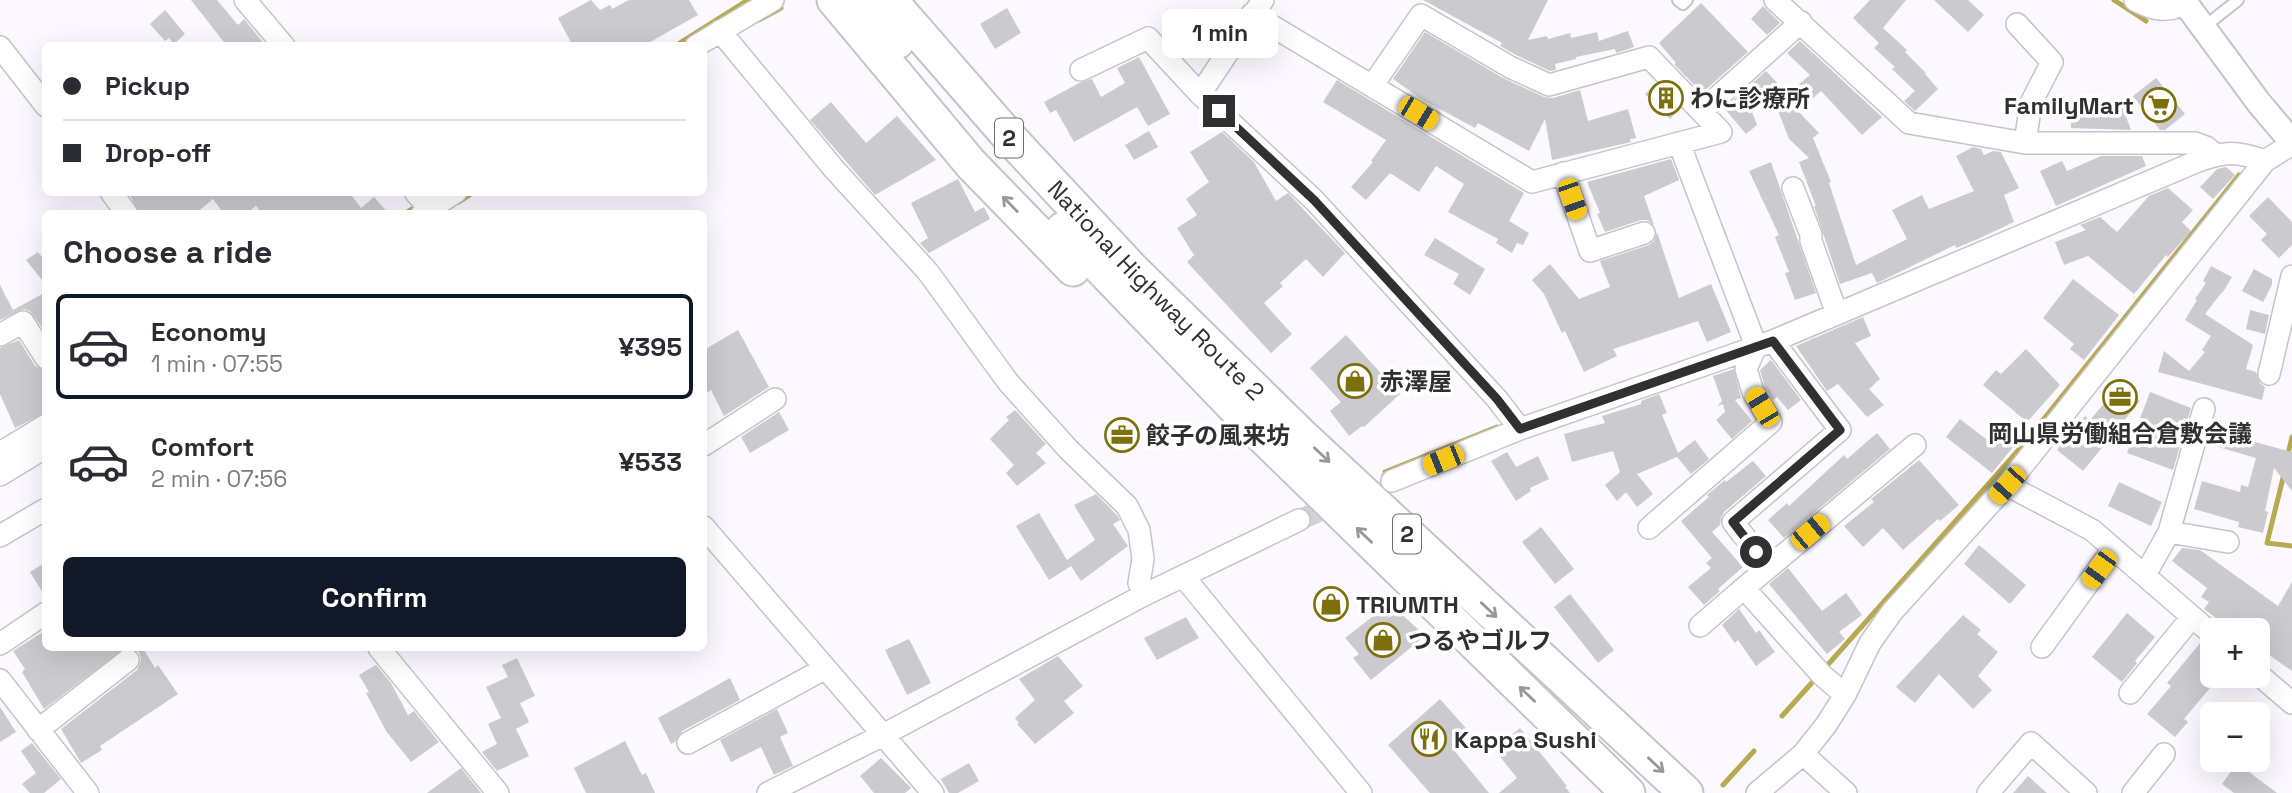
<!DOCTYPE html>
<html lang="en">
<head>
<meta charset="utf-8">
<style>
  body { margin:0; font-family:"Space Grotesk","Noto Sans JP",sans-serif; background:#f2f2f3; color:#2b2b33; height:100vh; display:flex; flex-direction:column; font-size:26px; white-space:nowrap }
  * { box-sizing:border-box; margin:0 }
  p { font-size:23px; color:#7c7c81 }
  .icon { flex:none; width:38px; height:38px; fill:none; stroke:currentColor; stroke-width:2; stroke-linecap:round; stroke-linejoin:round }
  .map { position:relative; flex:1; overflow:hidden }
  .sheet { position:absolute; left:42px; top:210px; width:665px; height:441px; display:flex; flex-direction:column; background:#fff; border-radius:10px; box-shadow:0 7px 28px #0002 }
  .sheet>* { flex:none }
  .banner { position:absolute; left:42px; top:42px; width:665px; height:154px; border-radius:10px; box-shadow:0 7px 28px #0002; display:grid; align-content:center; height:154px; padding:0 21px; background:#fff }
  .fabs { position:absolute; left:2200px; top:618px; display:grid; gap:14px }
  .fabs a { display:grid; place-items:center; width:70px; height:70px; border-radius:10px; background:#fff; box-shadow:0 7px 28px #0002; font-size:35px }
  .end { position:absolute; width:32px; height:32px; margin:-16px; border:9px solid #303032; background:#fff; box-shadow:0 0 0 4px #fff }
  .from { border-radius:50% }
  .bubble { position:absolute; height:49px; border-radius:10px; background:#fff; box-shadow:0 7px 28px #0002; font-size:23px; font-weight:800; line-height:49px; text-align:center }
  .car { position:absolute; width:21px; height:42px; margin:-21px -10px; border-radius:9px; box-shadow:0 0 5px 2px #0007; background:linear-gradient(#f5c518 24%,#345 0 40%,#f5c518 0 76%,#345 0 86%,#f5c518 0) }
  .banner b { display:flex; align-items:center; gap:24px; height:66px; font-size:26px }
  .banner b+b { border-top:2px solid #e1e1e2 }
  .banner i { width:18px; height:18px; background:#2b2b33 }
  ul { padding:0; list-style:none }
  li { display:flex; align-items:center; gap:21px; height:105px; margin:0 14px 10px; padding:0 7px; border:4px solid transparent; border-radius:10px }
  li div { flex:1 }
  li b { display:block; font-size:26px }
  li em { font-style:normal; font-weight:800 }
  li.current { border-color:#111827 }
  li>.icon { width:63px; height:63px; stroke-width:1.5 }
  h2 { padding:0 21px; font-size:32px; line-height:84px }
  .button { display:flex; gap:14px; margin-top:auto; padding:14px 21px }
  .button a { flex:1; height:80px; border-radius:10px; background:#111827; color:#fff; font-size:28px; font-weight:800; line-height:80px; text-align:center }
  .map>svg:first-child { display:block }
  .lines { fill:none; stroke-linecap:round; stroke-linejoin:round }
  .stream { stroke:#b7a950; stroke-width:5 }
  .building { fill:#cbcacf }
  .minor-tunnel { stroke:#d2d1d6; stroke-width:21; stroke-dasharray:21 10; stroke-linecap:butt }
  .service-casing { stroke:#c5c4c9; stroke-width:14 }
  .minor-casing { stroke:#c5c4c9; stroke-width:24 }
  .tertiary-casing { stroke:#c5c4c9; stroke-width:28 }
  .trunk-casing { stroke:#c5c4c9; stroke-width:37 }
  .service { stroke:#fff; stroke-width:10 }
  .minor { stroke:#fff; stroke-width:21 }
  .tertiary { stroke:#fff; stroke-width:24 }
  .trunk { stroke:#fff; stroke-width:33 }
  .oneway { stroke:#989898 }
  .route { stroke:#303032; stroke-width:9 }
  .labels { text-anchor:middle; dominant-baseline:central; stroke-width:7; stroke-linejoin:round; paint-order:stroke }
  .shield { fill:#fff; stroke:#6e6e70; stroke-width:2 }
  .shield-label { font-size:23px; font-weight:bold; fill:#303032 }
  .poi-label { font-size:24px; font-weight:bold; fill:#303032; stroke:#fff; text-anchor:start }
  .street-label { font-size:24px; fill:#303032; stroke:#fff }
</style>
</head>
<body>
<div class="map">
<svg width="2292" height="793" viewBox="0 0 2292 793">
  <rect width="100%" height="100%" fill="#fbf9ff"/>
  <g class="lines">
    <path class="stream" d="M 2114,0 L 2146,21
      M 759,20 L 781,8
      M 675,46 L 748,0
      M 459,202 L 474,192
      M 404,214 L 412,209
      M 2287,458 L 2292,437
      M 1385,472 L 1497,427
      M 2284,474 L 2267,543 L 2292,546
      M 1824,669 L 2023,445 L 2239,175
      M 1782,716 L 1817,677
      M 1723,785 L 1754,751"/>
  </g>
  <path class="building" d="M 191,0 L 217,0 L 238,25 L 244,19 L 266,46 L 227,46 Z
    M 591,0 L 600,10 L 610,5 L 612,9 L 629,0 L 689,0 L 698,15 L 643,46 L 573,46 L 558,18 Z
    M 1423,0 L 1548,0 L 1528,40 L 1547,36 L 1548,39 L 1570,33 L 1571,38 L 1597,32 L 1599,41 L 1628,31 L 1634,47 L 1616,53 L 1615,49 L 1576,57 L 1576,59 L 1555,64 L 1556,70 L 1550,71 L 1516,55 L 1500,46 L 1502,43 Z
    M 1870,0 L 1906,0 L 1883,28 L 1907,50 L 1905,52 L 1926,73 L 1925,74 L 1938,89 L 1915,111 L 1904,101 L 1915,91 L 1892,69 L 1895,67 L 1874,48 L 1879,43 L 1853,18 Z
    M 1934,0 L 1968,0 L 1984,15 L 1968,32 Z
    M 1701,3 L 1748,52 L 1702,93 L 1674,64 L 1676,63 L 1659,43 Z
    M 1763,6 L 1780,23 L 1767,35 L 1751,19 Z
    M 1007,8 L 1021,33 L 995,49 L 980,24 Z
    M 165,10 L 185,34 L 174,44 L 169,38 L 165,41 L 150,24 Z
    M 1425,32 L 1503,78 L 1544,97 L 1553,98 L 1580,90 L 1588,121 L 1628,109 L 1636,138 L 1630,139 L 1631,142 L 1552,160 L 1545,119 L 1529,151 L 1478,123 L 1475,128 L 1423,100 L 1393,79 Z
    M 1800,41 L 1882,117 L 1862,135 L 1821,91 L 1798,111 L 1819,133 L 1813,138 L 1831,182 L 1829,183 L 1856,265 L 1907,239 L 1892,210 L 1922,195 L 1929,209 L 1974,191 L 1956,156 L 1973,147 L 1981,149 L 1984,155 L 1993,151 L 2001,152 L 2019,188 L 2004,195 L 2014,222 L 1978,239 L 1956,248 L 1955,245 L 1877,283 L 1872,273 L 1840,284 L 1814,206 L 1816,206 L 1799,162 L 1809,158 L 1789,139 L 1770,90 L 1750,98 L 1744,91 L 1766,71 L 1788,94 L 1810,75 L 1787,53 Z
    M 1139,57 L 1170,114 L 1148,126 L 1137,107 L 1074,142 L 1056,110 L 1050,113 L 1044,102 L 1079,83 L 1092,79 L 1101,97 L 1125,83 L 1117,68 Z
    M 2156,78 L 2185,114 L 2165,130 L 2160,130 L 2133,96 Z
    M 1337,80 L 1524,193 L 1509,221 L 1529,233 L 1523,245 L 1517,243 L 1512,253 L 1496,243 L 1498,239 L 1448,212 L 1464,184 L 1436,166 L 1419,192 L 1390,173 L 1366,200 L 1351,187 L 1373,162 L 1371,161 L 1386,140 L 1323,102 Z
    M 1656,83 L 1680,108 L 1670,119 L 1645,94 Z
    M 1744,91 L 1757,125 L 1746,134 L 1724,108 Z
    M 831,102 L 866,143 L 897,116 L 936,160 L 875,195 L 810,120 Z
    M 2071,106 L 2122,106 L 2131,130 L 2071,128 Z
    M 1149,131 L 1158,147 L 1134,160 L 1125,145 Z
    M 1222,132 L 1254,162 L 1276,201 L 1288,193 L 1345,253 L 1323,277 L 1306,259 L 1280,283 L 1283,286 L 1264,303 L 1292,334 L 1271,353 L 1187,262 L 1194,255 L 1177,228 L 1197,215 L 1186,199 L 1209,182 L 1190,152 Z
    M 2101,156 L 2142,156 L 2146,166 L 2056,206 L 2040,171 L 2062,161 L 2067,171 Z
    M 1671,159 L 1679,180 L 1644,196 L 1654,225 L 1647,220 L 1641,220 L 1605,232 L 1597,214 L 1600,213 L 1587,182 Z
    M 1771,162 L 1816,293 L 1795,300 L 1785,273 L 1789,272 L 1775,237 L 1779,235 L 1749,171 Z
    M 2226,167 L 2235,175 L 2213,199 L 2200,187 L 2217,169 Z
    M 958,179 L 975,212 L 984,207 L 990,219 L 929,253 L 920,243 L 928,238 L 911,203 Z
    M 2168,188 L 2193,210 L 2182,222 L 2191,231 L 2168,257 L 2166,255 L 2134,294 L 2088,256 L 2064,265 L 2055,242 L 2086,230 L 2080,225 L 2100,217 L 2117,232 L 2149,196 Z
    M 128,192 L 349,192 L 361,208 L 374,197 L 389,214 L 263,214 L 256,206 L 246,214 L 224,214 L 213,199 L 195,214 L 140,214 Z
    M 2268,197 L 2292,222 L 2292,245 L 2279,258 L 2261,240 L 2267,234 L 2249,216 Z
    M 1657,232 L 1679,298 L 1711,284 L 1731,332 L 1707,342 L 1698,321 L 1613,349 L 1617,356 L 1584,372 L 1565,331 L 1562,333 L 1559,327 L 1544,294 L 1532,280 L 1550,264 L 1579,299 L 1610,287 L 1600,261 L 1649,245 L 1654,241 Z
    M 1435,238 L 1485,269 L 1470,295 L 1453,284 L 1459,274 L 1424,255 Z
    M 38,252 L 46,262 L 46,285 L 26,260 Z
    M 2211,266 L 2232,277 L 2223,292 L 2222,292 L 2205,314 L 2253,345 L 2246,369 L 2256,372 L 2260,383 L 2265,387 L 2262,400 L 2158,372 L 2164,351 L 2189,371 L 2205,352 L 2202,350 L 2211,336 L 2185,320 L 2197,300 L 2195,299 L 2206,283 L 2203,281 Z
    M 2254,269 L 2272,279 L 2272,285 L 2263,302 L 2242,291 Z
    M 2073,279 L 2119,315 L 2084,360 L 2070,349 L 2074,344 L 2043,318 Z
    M 0,285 L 13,310 L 46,292 L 46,329 L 44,330 L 30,311 L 24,309 L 0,320 Z
    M 2250,310 L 2269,315 L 2265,334 L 2246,329 Z
    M 1863,317 L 1871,336 L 1855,343 L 1880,379 L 1869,389 L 1884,405 L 1867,417 L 1838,384 L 1827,391 L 1796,346 Z
    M 738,330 L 769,387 L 724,416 L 711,390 L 704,395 L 704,350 Z
    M 1346,335 L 1400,394 L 1364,427 L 1362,426 L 1349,436 L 1330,411 L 1341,402 L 1310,368 Z
    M 19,340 L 35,366 L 46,371 L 46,412 L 15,428 L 0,394 L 0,348 Z
    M 2026,349 L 2060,385 L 2027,422 L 1983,385 L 1996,370 L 2001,374 Z
    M 1771,360 L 1801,400 L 1788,410 L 1777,397 L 1773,400 L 1765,387 L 1760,370 Z
    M 1734,369 L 1741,398 L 1735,400 L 1752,421 L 1732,439 L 1716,420 L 1725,412 L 1723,404 L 1717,406 L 1722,401 L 1713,376 Z
    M 2120,385 L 2140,401 L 2083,471 L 2057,450 L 2085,416 L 2090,420 Z
    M 2150,392 L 2191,408 L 2173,470 L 2127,453 Z
    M 1659,394 L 1667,413 L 1662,415 L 1678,453 L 1695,440 L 1709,459 L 1691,474 L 1677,457 L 1637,474 L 1653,494 L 1637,507 L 1626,492 L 1617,501 L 1605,485 L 1620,472 L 1613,451 L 1572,462 L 1564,434 L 1605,423 L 1602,416 L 1641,404 L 1641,401 Z
    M 1015,410 L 1046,444 L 1036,453 L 1046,463 L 1017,486 L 1006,473 L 1014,465 L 990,439 L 1009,420 L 1006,417 Z
    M 779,412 L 789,430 L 750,453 L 741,437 Z
    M 1960,419 L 1991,443 L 1998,434 L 2014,446 L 1992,473 L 1946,437 Z
    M 2221,426 L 2245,433 L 2244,439 L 2292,452 L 2292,491 L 2274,468 L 2265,511 L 2268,512 L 2263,533 L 2238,527 L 2239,522 L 2194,509 L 2202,481 L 2240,492 L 2241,485 L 2248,487 L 2256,458 L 2215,446 Z
    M 1877,433 L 1890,449 L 1784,538 L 1768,520 L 1787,503 L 1789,506 L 1844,455 L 1847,459 Z
    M 1507,452 L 1516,467 L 1538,456 L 1549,479 L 1530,488 L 1531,491 L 1516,501 L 1491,461 Z
    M 1919,460 L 1959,505 L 1940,521 L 1938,519 L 1903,550 L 1883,528 L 1863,547 L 1844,526 L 1874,502 L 1871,499 Z
    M 1753,461 L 1766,476 L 1724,512 L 1721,518 L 1720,525 L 1712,532 L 1743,567 L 1718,589 L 1720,591 L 1704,605 L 1688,587 L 1711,568 L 1706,563 L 1712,558 L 1681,521 L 1709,497 L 1707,495 L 1725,480 L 1726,482 Z
    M 2119,482 L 2162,502 L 2151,526 L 2108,506 Z
    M 1096,494 L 1116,514 L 1120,520 L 1113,524 L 1128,546 L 1081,581 L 1071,566 L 1049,580 L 1016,526 L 1039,513 L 1067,560 L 1095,540 L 1074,505 Z
    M 1541,527 L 1574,569 L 1555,584 L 1522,542 Z
    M 1979,545 L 2026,585 L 2010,604 L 1964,564 Z
    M 2182,548 L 2200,550 L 2278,606 L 2292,582 L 2292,671 L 2258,647 L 2258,630 L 2224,630 L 2219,622 L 2220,621 L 2204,609 L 2209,602 L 2201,597 L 2207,588 L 2172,561 Z
    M 46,562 L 46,598 L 30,572 Z
    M 1788,568 L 1822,611 L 1846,593 L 1862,615 L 1839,632 L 1845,639 L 1827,654 L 1769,584 Z
    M 1570,594 L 1614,650 L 1598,663 L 1554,607 Z
    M 1390,603 L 1425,636 L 1371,680 L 1353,658 L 1359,654 L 1345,638 Z
    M 1739,609 L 1756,633 L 1759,630 L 1775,652 L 1756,666 L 1738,640 L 1735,643 L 1722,625 Z
    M 2127,613 L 2155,637 L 2135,661 L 2137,663 L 2122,682 L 2092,657 Z
    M 1963,615 L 1981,630 L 1977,634 L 1998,652 L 1978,676 L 1992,690 L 1973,709 L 1939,674 L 1915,703 L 1896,687 Z
    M 1186,617 L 1199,638 L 1157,660 L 1144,638 Z
    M 46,630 L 46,648 L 125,648 L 44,709 L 22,672 L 25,669 L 13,651 Z
    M 909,639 L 931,683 L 907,695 L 885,650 Z
    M 2201,642 L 2212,647 L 2212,676 L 2220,676 L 2184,719 L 2188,722 L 2175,737 L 2147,714 L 2171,686 L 2167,683 Z
    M 131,648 L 143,648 L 155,668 L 158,665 L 178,694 L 100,746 L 102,750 L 81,763 L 61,729 L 137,670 L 140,664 L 141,658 L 138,651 Z
    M 1058,656 L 1083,686 L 1064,701 L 1074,713 L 1035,744 L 1017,724 L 1019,723 L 1015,718 L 1035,700 L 1019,679 Z
    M 517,658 L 535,696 L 520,703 L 529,722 L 516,729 L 529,756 L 497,771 L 482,752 L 497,744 L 488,724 L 501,718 L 486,687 L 508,677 L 502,665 Z
    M 376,665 L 391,683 L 408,715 L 414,711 L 439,742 L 411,762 L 386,731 L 366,693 L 369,692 L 359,675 Z
    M 730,678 L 740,700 L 682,731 L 675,742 L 671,744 L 658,718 Z
    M 1440,699 L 1471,734 L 1453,749 L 1489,793 L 1430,793 L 1388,745 Z
    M 0,707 L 16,732 L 0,742 Z
    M 777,709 L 788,733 L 780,737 L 793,766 L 774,775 L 761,747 L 731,762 L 720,740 Z
    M 1520,728 L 1567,786 L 1565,787 L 1570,793 L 1499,793 L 1517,778 L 1494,749 Z
    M 625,741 L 642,775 L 646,773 L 655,793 L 586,793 L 574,768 Z
    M 32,743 L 61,779 L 44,793 L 30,793 L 22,784 L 36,773 L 21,751 Z
    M 881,758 L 911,788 L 905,793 L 874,793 L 860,776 Z
    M 969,763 L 979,781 L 958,793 L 949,793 L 941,779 Z
    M 2237,763 L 2277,793 L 2234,793 L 2222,784 Z
    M 461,768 L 481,793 L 427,793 Z
    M 2028,776 L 2047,793 L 2013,793 Z"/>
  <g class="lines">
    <path class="minor-tunnel" d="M 1299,520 L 1392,481"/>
    <g class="service-casing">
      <path id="service" d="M 1678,0 L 1683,4 L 1687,0
        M 2204,27 L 2238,0"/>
    </g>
    <g class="minor-casing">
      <path id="minor" d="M 245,0 L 284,46
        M 1775,0 L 1909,123 L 2025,143 L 2195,143 L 2206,147 L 2216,155
        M 2135,0 C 2153,10 2166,13 2185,4
        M 1252,14 L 1532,182 L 1721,132 L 1649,57 L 1549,85 L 1510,67 L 1421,15 L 1372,86
        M 2017,24 L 2052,62 L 2031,103 L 2025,143
        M 720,31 L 834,169 L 928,272 L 1008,382 L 1069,450 L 1127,506 L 1139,530 L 1143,559 L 1139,583 L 1144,595
        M 696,46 L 773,0
        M 0,47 L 46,106
        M 1081,70 L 1148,38 L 1200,94 L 1314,200 L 1497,399 L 1520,429
        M 1200,94 L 1263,0
        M 1702,111 L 1801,22
        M 1563,173 L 1590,251 L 1644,233
        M 1793,188 L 1811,235 L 1811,241 L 1837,314
        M 111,192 L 127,214
        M 415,192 L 434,214
        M 422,214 L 456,192
        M 0,335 L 23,322 L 46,358
        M 2269,374 L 2292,276
        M 704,445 L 775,399
        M 0,453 L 46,425
        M 0,475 L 46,447
        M 1392,481 L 1520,429 L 1773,341 L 2198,161 C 2226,151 2237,151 2265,161
        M 2007,485 L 2092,530 L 2212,634
        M 704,527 L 933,793
        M 1649,528 L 1771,422 L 1753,392 L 1746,369 L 1756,346 L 1679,143
        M 2169,532 L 2228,542
        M 0,536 L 44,510
        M 1768,567 L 1733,522 L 1840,430 L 1773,341
        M 2145,575 L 2169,532 L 2204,409
        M 1183,576 L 1361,793
        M 1700,626 L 1744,588
        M 0,644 L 46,613
        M 2042,647 L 2113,549
        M 379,648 L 498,793
        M 2258,674 L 2292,703
        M 0,680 L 88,793
        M 2130,693 L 2192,617
        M 1845,695 L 1822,675 L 1744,588 L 1915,445
        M 38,730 L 128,660
        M 688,743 L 824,669
        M 1803,754 L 1846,793
        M 768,793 L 883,735 L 1144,595 L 1299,520
        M 1757,793 L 1803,754 L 1826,725 L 1845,695 L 1870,643 L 1892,612 L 2007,485 L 2265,161 L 2292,144
        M 1988,793 L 2031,743 L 2086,793
        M 2133,793 L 2164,754"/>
    </g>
    <g class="tertiary-casing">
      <path id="tertiary" d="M 2183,0 L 2259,103 L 2292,142"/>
    </g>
    <g class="trunk-casing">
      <g id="trunk">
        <path d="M 834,0 L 971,164 L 1073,269"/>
        <path d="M 861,0 L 897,42"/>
        <path id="s1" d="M 890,0 L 1010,138 L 1133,270 L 1299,433 L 1686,793"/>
        <path d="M 1063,229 L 1257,431 L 1628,793"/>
      </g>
    </g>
    <use href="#service" class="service"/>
    <use href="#minor" class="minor"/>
    <use href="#tertiary" class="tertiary"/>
    <use href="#trunk" class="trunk"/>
  </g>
  <defs><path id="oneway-shaft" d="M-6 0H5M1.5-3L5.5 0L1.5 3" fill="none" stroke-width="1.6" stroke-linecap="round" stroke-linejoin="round" transform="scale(1.75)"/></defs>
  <g class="oneway">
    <use href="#oneway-shaft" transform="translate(1010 204) rotate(-134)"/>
    <use href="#oneway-shaft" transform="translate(1322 455) rotate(43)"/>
    <use href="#oneway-shaft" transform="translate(1364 535) rotate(-136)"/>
    <use href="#oneway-shaft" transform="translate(1489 610) rotate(43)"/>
    <use href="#oneway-shaft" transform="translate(1527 694) rotate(-136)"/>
    <use href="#oneway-shaft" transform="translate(1656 765) rotate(43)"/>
  </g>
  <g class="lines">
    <path class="route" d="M 1219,111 L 1314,200 L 1497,399 L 1520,429 L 1773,341 L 1840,430 L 1733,522 L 1756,552"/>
  </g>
  <defs>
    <g id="building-ring" transform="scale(1.75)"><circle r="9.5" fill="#fff" stroke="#7c6f0c" stroke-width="1.5"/><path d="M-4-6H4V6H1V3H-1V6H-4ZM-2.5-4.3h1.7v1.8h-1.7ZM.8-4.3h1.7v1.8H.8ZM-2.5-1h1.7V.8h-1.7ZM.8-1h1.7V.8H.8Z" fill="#7c6f0c"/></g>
    <g id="supermarket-ring" transform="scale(1.75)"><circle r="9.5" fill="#fff" stroke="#7c6f0c" stroke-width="1.5"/><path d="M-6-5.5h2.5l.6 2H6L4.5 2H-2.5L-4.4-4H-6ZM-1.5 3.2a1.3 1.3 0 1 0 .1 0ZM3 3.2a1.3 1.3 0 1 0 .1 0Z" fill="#7c6f0c"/></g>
    <g id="shop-ring" transform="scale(1.75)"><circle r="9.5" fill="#fff" stroke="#7c6f0c" stroke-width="1.5"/><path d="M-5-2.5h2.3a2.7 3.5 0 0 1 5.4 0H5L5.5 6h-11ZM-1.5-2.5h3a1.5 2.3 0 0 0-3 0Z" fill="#7c6f0c"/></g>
    <g id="office-ring" transform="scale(1.75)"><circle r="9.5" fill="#fff" stroke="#7c6f0c" stroke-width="1.5"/><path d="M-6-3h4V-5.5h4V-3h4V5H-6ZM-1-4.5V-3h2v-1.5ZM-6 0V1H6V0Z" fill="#7c6f0c"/></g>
    <g id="restaurant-ring" transform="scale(1.75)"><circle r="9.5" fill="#fff" stroke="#7c6f0c" stroke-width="1.5"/><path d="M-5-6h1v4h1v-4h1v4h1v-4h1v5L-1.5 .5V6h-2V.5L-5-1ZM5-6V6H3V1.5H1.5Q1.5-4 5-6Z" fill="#7c6f0c"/></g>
  </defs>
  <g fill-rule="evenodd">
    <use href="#building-ring" x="1666" y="98"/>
    <use href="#supermarket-ring" x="2159" y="105"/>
    <use href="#shop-ring" x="1355" y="381"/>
    <use href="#office-ring" x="2120" y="397"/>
    <use href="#office-ring" x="1122" y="435"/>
    <use href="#shop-ring" x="1331" y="604"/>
    <use href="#shop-ring" x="1383" y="640"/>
    <use href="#restaurant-ring" x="1429" y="739"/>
  </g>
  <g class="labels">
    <g class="shield">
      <rect x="995" y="118.5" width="28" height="39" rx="5"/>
      <rect x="1393" y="514.5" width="28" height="39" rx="5"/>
    </g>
    <g class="shield-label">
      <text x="1009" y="138">2</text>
      <text x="1407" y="534">2</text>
    </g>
    <g class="poi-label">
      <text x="1690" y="98">わに診療所</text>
      <text x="2134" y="105" text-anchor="end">FamilyMart</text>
      <text x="1380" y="381">赤澤屋</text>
      <text x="2120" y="433" text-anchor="middle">岡山県労働組合倉敷会議</text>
      <text x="1146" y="435">餃子の風来坊</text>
      <text x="1356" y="604">TRIUMTH</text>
      <text x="1408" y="640">つるやゴルフ</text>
      <text x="1454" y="739">Kappa Sushi</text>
    </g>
    <g class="street-label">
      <text stroke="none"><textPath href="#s1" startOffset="394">National Highway Route 2</textPath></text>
    </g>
  </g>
</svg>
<div class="fabs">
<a>+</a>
<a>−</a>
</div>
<i class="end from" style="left:1756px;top:552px"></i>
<i class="end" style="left:1219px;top:111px"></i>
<div class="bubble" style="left:1162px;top:9px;width:116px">1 min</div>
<i class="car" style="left:1418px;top:113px;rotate:121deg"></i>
<i class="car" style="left:1572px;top:199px;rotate:161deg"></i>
<i class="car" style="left:1762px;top:407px;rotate:329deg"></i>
<i class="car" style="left:1443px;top:460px;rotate:248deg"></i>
<i class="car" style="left:2007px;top:485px;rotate:222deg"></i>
<i class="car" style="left:1810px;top:532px;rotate:50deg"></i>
<i class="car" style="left:2099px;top:569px;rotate:216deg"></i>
<div class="banner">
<b><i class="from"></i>Pickup</b>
<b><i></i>Drop-off</b>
</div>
<section class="sheet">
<h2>Choose a ride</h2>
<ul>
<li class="current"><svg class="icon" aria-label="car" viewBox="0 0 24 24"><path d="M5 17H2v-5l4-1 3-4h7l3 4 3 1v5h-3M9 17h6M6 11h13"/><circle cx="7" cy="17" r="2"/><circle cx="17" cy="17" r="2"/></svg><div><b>Economy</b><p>1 min · 07:55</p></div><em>¥395</em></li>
<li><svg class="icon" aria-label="car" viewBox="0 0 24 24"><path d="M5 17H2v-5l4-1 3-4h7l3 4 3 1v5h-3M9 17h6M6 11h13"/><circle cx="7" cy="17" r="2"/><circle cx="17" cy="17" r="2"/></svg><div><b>Comfort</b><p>2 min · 07:56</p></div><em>¥533</em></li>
</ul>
<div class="button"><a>Confirm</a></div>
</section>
</div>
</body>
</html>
